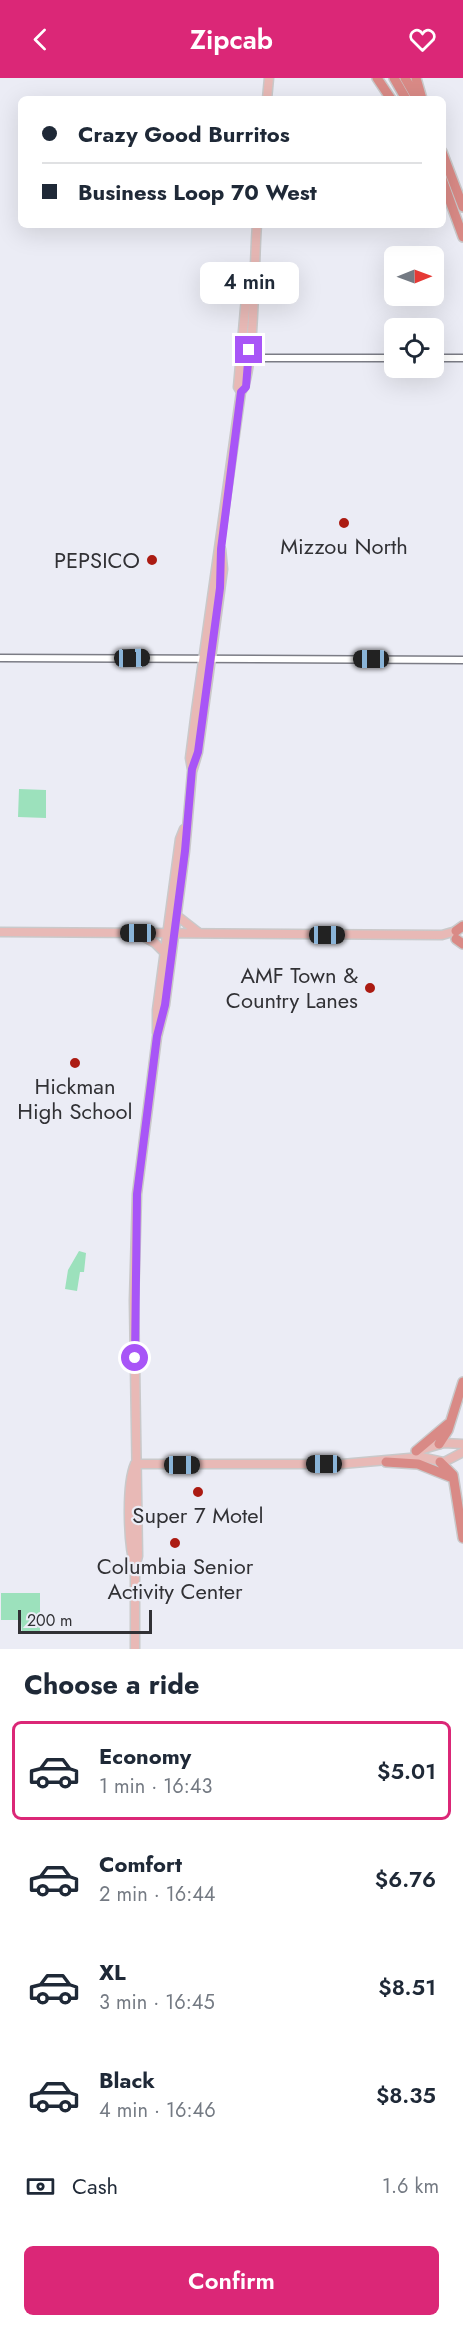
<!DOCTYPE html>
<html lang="en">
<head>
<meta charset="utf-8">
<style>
  body { margin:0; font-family:Jost,sans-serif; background:#f6f6f7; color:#1f2937; height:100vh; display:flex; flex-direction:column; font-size:22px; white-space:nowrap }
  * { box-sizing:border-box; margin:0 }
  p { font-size:20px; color:#747a83 }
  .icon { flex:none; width:33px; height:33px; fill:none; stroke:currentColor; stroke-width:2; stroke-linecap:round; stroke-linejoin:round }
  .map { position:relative; height:1571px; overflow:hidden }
  .panel { display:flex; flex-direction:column; background:#fff; flex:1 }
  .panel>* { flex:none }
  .top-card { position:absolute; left:18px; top:18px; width:428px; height:132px; border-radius:9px; box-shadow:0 6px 24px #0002; display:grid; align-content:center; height:132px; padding:0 24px; background:#fff }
  .needle { width:39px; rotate:89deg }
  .fabs { position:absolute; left:384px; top:168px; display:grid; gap:12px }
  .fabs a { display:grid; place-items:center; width:60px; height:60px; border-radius:9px; background:#fff; box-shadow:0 6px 24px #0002; font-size:30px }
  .scale { position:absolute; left:18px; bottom:15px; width:134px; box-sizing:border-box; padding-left:6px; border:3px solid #313135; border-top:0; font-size:16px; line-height:21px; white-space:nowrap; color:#313135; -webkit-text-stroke:4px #ebecf5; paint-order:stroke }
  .end { position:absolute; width:27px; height:27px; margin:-14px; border:8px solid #a855f7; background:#fff; box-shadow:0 0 0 3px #fff }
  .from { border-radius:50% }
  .bubble { position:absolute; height:42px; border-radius:9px; background:#fff; box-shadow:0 6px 24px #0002; font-size:20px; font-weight:600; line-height:42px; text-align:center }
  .car { position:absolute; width:18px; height:36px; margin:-18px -9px; border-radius:8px; box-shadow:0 0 4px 2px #0007; background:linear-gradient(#222 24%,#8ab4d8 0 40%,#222 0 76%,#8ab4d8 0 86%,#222 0) }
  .top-card b { display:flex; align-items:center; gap:21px; height:57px; font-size:22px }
  .top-card b+b { border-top:2px solid #e0e1e3 }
  .top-card i { width:15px; height:15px; background:#1f2937 }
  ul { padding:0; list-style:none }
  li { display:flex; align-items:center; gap:18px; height:99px; margin:0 12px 9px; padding:0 12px; border:3px solid transparent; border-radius:9px }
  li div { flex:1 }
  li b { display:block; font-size:22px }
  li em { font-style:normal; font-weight:600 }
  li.current { border-color:#db2777 }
  li>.icon { width:54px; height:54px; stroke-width:1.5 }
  h2 { padding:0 24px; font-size:27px; line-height:72px }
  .pay { display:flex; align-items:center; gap:15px; height:66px; padding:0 24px; font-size:22px }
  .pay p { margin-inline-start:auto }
  .action { display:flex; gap:12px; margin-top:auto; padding:12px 24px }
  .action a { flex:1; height:69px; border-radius:9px; background:#db2777; color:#fff; font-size:24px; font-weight:600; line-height:69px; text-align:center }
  header { display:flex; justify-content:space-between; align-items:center; height:78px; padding:0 24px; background:#db2777; color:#fff; font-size:27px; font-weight:600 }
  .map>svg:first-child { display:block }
  .green { fill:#9ce1bc }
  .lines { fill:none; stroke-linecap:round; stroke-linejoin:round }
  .tertiary-casing { stroke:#7b7c85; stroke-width:9 }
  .primary-casing { stroke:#c9c9ca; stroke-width:11 }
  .motorway-casing { stroke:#c9c9ca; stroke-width:12 }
  .tertiary { stroke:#fff; stroke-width:6 }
  .primary { stroke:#e8b9b6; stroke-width:8 }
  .motorway { stroke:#d98a86; stroke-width:9 }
  .route { stroke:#a855f7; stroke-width:8 }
  .poi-dot { fill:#ab1b12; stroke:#ebecf5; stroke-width:2 }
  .labels { text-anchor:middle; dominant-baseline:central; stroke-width:4.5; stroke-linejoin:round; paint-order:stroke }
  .poi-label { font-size:22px; fill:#313135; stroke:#ebecf5 }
</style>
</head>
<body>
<header><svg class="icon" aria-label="back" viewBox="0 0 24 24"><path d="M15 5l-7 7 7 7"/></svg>Zipcab<svg class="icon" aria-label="heart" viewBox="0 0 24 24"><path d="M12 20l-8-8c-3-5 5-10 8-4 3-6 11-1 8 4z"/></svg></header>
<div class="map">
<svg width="463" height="1571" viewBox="0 0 463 1571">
  <rect width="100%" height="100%" fill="#ebecf5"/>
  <path class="green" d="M 19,711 L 46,712 L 46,740 L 18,739 Z
    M 79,1173 L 86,1175 L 84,1194 L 80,1194 L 77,1213 L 65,1211 L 68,1192 Z
    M 1,1515 L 40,1515 L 40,1555 L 22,1556 L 21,1542 L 1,1542 Z"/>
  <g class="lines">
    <g class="tertiary-casing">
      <path id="tertiary" d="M 248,280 L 394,280
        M 434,280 L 463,280
        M 0,580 L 463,582"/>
    </g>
    <g class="primary-casing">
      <path id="primary" d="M 267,21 L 269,0
        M 241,314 C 255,299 254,175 257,147
        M 192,691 L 190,680 L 196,633 L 241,314 L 238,309 L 248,197 L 253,188
        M 176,837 L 199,855
        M 0,854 L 442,857 L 456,853
        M 139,856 L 155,865 L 165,875
        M 157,955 L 157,932 L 180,761 L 184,751
        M 420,1372 L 444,1365 L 463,1366
        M 135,1386 L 342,1386 L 421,1379 L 444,1384 L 463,1374
        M 135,1489 L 138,1478 L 134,1223 L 137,1116 L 157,959 L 165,927 L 185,773 L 192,694 L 198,674 L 211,580 L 223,491 L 221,471
        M 135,1571 L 135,1489 C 128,1467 126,1407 135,1386"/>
    </g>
    <g class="motorway-casing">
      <path id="motorway" d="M 377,0 L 391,21
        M 394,0 L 406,21
        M 405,0 L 417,21
        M 416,0 L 422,21
        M 442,74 L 463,129
        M 442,101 L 463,159
        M 456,853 L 463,848
        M 456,861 L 463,866
        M 439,1366 L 448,1352 L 463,1304
        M 416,1373 L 448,1346
        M 386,1384 L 418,1386 L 453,1400
        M 440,1384 L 453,1397 L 463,1460"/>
    </g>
    <use href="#tertiary" class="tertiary"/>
    <use href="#primary" class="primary"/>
    <use href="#motorway" class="motorway"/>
  </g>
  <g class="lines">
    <path class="route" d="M 135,1280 L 137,1116 L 157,958 L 165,927 L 185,773 L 192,691 L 198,674 L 220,510 L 221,471 L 241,314 L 246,309 L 249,272"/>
  </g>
  <g class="poi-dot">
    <circle cx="344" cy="445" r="6"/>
    <circle cx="152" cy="482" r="6"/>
    <circle cx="370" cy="910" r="6"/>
    <circle cx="75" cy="985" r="6"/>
    <circle cx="198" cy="1414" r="6"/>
    <circle cx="175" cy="1465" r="6"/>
  </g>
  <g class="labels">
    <g class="poi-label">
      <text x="344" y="468">Mizzou North</text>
      <text x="140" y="482" text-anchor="end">PEPSICO</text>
      <text x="358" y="897" text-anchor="end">AMF Town &amp;<tspan x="358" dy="25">Country Lanes</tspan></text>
      <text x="75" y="1008">Hickman<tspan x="75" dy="25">High School</tspan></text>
      <text x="198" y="1437">Super 7 Motel</text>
      <text x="175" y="1488">Columbia Senior<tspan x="175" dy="25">Activity Center</tspan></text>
    </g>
  </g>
</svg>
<div class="fabs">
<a><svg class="needle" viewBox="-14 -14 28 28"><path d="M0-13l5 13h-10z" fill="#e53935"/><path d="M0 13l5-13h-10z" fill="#747a83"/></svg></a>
<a><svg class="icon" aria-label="locate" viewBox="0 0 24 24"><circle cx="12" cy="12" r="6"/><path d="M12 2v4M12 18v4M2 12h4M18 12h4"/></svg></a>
</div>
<div class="scale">200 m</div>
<i class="end from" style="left:135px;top:1280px"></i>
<i class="end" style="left:249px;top:272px"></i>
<div class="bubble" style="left:200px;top:184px;width:99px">4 min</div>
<i class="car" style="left:132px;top:580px;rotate:89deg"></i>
<i class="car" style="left:371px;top:581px;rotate:270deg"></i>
<i class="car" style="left:138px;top:855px;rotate:270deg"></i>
<i class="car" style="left:327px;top:857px;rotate:90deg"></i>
<i class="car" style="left:324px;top:1386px;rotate:270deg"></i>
<i class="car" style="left:182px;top:1387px;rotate:90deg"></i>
<div class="top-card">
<b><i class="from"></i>Crazy Good Burritos</b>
<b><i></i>Business Loop 70 West</b>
</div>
</div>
<section class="panel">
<h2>Choose a ride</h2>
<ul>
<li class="current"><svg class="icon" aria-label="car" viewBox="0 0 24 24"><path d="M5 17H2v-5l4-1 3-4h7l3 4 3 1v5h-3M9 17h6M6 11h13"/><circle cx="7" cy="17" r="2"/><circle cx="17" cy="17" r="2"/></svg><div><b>Economy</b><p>1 min · 16:43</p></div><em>$5.01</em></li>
<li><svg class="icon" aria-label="car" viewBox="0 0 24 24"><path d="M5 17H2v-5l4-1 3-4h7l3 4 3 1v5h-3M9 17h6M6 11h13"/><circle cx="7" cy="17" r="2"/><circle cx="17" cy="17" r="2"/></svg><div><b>Comfort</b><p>2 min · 16:44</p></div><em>$6.76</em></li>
<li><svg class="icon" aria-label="car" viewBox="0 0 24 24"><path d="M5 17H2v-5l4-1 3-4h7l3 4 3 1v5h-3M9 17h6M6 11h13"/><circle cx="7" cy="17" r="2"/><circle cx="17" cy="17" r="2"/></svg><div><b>XL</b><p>3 min · 16:45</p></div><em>$8.51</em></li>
<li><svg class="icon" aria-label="car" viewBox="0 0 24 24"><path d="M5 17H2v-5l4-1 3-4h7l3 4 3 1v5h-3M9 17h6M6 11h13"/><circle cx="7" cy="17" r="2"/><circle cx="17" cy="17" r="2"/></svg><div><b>Black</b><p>4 min · 16:46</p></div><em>$8.35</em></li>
</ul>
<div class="pay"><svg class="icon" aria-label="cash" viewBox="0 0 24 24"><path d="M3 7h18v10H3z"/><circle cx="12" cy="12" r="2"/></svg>Cash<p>1.6 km</p></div>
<div class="action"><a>Confirm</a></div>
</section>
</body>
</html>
